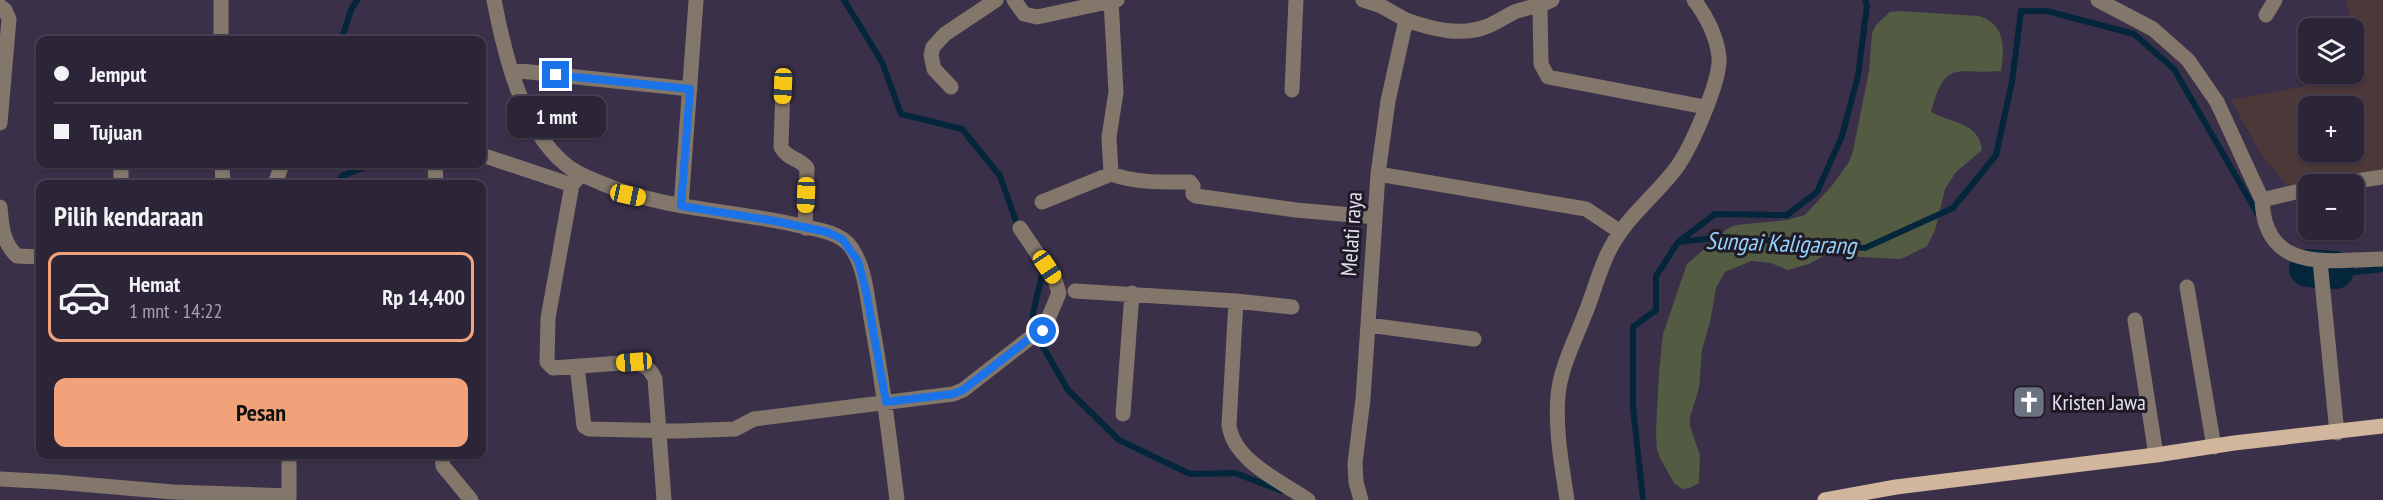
<!DOCTYPE html>
<html lang="id">
<head>
<meta charset="utf-8">
<style>
  body { margin:0; font-family:"PT Sans Narrow",sans-serif; background:#342c3f; color:#f1f3f6; height:100vh; display:flex; flex-direction:column; font-size:22px; white-space:nowrap }
  * { box-sizing:border-box; margin:0 }
  p { font-size:20px; color:#a6a4ad }
  .icon { flex:none; width:33px; height:33px; fill:none; stroke:currentColor; stroke-width:2; stroke-linecap:round; stroke-linejoin:round }
  .map { position:relative; flex:1; overflow:hidden }
  .drawer { position:absolute; left:36px; top:180px; width:450px; height:279px; display:flex; flex-direction:column; background:#2c2437; border-radius:12px; box-shadow:0 2px 4px #0004,0 0 0 2px #484152 }
  .drawer>* { flex:none }
  .guide { position:absolute; left:36px; top:36px; width:450px; height:132px; border-radius:12px; box-shadow:0 2px 4px #0004,0 0 0 2px #484152; display:grid; align-content:center; height:132px; padding:0 18px; background:#2c2437 }
  .fabs { position:absolute; left:2298px; top:18px; display:grid; gap:12px }
  .fabs a { display:grid; place-items:center; width:66px; height:66px; border-radius:12px; background:#2c2437; box-shadow:0 2px 4px #0004,0 0 0 2px #484152; font-size:30px }
  .end { position:absolute; width:27px; height:27px; margin:-14px; border:8px solid #1a73e8; background:#fff; box-shadow:0 0 0 3px #fff }
  .from { border-radius:50% }
  .bubble { position:absolute; height:42px; border-radius:12px; background:#2c2437; box-shadow:0 2px 4px #0004,0 0 0 2px #484152; font-size:20px; font-weight:700; line-height:42px; text-align:center }
  .car { position:absolute; width:18px; height:36px; margin:-18px -9px; border-radius:8px; box-shadow:0 0 4px 2px #0007; background:linear-gradient(#f5c518 24%,#345 0 40%,#f5c518 0 76%,#345 0 86%,#f5c518 0) }
  .guide b { display:flex; align-items:center; gap:21px; height:57px; font-size:22px }
  .guide b+b { border-top:2px solid #484152 }
  .guide i { width:15px; height:15px; background:#f1f3f6 }
  ul { padding:0; list-style:none }
  li { display:flex; align-items:center; gap:18px; height:90px; margin:0 12px 9px; padding:0 6px; border:3px solid transparent; border-radius:12px }
  li div { flex:1 }
  li b { display:block; font-size:22px }
  li em { font-style:normal; font-weight:700 }
  li.on { border-color:#f1a27b }
  li>.icon { width:54px; height:54px; stroke-width:1.5 }
  h2 { padding:0 18px; font-size:27px; line-height:72px }
  .button { display:flex; gap:12px; margin-top:auto; padding:12px 18px }
  .button a { flex:1; height:69px; border-radius:12px; background:#f1a27b; color:#111; font-size:24px; font-weight:700; line-height:69px; text-align:center }
  .map>svg:first-child { display:block }
  .medical { fill:#4c3739; fill-rule:evenodd }
  .green { fill:#535c42 }
  .lines { fill:none; stroke-linecap:round; stroke-linejoin:round }
  .stream { stroke:#03263b; stroke-width:6 }
  .river { stroke:#03263b; stroke-width:38 }
  .minor { stroke:#83766a; stroke-width:15 }
  .major { stroke:#d1b59c; stroke-width:15 }
  .route { stroke:#1a73e8; stroke-width:8 }
  .labels { text-anchor:middle; dominant-baseline:central; stroke-width:6; stroke-linejoin:round; paint-order:stroke }
  .street-label { font-size:22px; fill:#e5e0f0; stroke:#1f1b26 }
  .poi-label { font-size:22px; fill:#e5e0f0; stroke:#1f1b26; text-anchor:start }
  .water-label { font-size:24px; font-style:italic; fill:#95d0fb; stroke:#1f1b26 }
</style>
</head>
<body>
<div class="map">
<svg width="2383" height="500" viewBox="0 0 2383 500">
  <rect width="100%" height="100%" fill="#3a3049"/>
  <path class="medical" d="M 2346,0 L 2383,0 L 2383,177 L 2287,185 L 2262,156 L 2231,100 L 2366,75 ZM 2308,106 L 2354,106 L 2354,152 L 2308,152 Z"/>
  <path class="green" d="M 1899,11 L 1979,16 C 2005,24 2005,47 2001,71 C 1956,75 1946,57 1931,112 C 1951,123 1979,122 1982,150 L 1956,172 L 1945,189 L 1935,230 L 1927,246 L 1901,259 L 1825,255 L 1809,264 L 1788,270 L 1771,263 L 1751,261 L 1725,272 L 1716,288 L 1710,322 L 1702,350 L 1699,388 L 1690,417 L 1690,426 L 1700,455 L 1699,483 L 1690,488 L 1682,489 L 1674,483 L 1660,458 L 1657,450 L 1656,432 L 1659,372 L 1663,334 L 1687,264 L 1727,229 L 1736,225 L 1787,220 L 1805,215 L 1831,187 L 1849,162 L 1853,151 L 1869,71 L 1872,33 L 1876,25 L 1890,12 Z"/>
  <g class="lines">
    <path class="stream" d="M 844,0 L 882,62 L 901,114 L 962,129 L 1000,176 L 1018,227
      M 344,40 L 342,38 L 351,10 L 357,0
      M 336,184 L 342,176 L 365,167 L 367,164
      M 1678,242 L 1715,214 L 1787,215 L 1817,192 L 1842,136 L 1858,76 L 1867,5 L 1865,0
      M 2295,261 L 2308,268
      M 1041,267 L 1043,271 L 1033,313 L 1032,328 L 1068,390 L 1119,440 L 1190,474 L 1235,473 L 1282,491
      M 2335,270 L 2355,272 L 2383,269
      M 1643,500 L 1633,407 L 1633,327 L 1656,310 L 1656,276 L 1678,242 L 1724,237 L 1865,248 L 1953,208 L 1996,155 L 2012,82 L 2021,11 L 2047,11 L 2134,34 L 2174,69 L 2260,218"/>
    <path class="river" d="M 2308,268 L 2335,270"/>
    <path class="minor" d="M 221,0 L 221,40
      M 494,0 C 504,52 522,129 565,164 C 575,173 589,178 601,183 C 661,209 728,210 792,224 C 811,229 837,230 850,246 C 866,267 867,299 872,324 C 883,383 890,441 897,500
      M 1014,0 L 1024,14 L 1037,17 L 1117,0
      M 2098,0 L 2153,29 L 2188,60 L 2217,102 L 2262,200 L 2308,189
      M 0,6 L 5,10 L 9,19 L 0,123
      M 1540,6 L 1541,64 L 1548,77 L 1705,107
      M 2266,15 L 2275,0
      M 1406,20 C 1432,29 1461,37 1488,26 C 1498,22 1507,15 1517,11 C 1529,7 1540,6 1552,0
      M 511,70 L 690,89
      M 783,86 L 781,147 C 787,159 799,158 807,168 L 805,228
      M 951,87 L 934,69 L 931,55 L 933,47 L 945,34 L 996,0
      M 1292,90 L 1296,0
      M 482,155 L 572,185 L 577,179
      M 222,164 L 223,184
      M 435,164 L 436,184
      M 1111,174 L 1109,137 L 1116,92 L 1111,0
      M 1378,174 L 1586,209 L 1619,231
      M 121,184 L 121,164
      M 275,184 L 282,164
      M 2335,184 L 2383,177
      M 572,185 L 548,318 L 547,362 L 553,368 L 634,362 C 645,365 650,368 655,379 L 664,500
      M 2262,200 C 2265,274 2329,260 2383,259
      M 1042,202 L 1111,174 C 1136,183 1163,182 1190,182 L 1193,186 L 1193,194 L 1196,196 L 1296,210 L 1375,217
      M 681,206 L 696,1
      M 0,207 C 2,226 2,242 17,256 L 40,257
      M 2320,261 L 2337,433
      M 2187,287 L 2214,447
      M 1075,291 L 1236,301 L 1292,307
      M 1236,301 L 1229,425 C 1233,460 1280,481 1308,500
      M 2135,320 L 2156,455
      M 1368,325 L 1474,339
      M 577,366 L 584,426 L 589,429 L 679,431 L 735,429 L 754,419 L 953,394 L 963,390 L 1030,338 L 1043,331 L 1059,293 L 1055,280 L 1020,228
      M 1123,414 L 1132,293
      M 442,454 L 443,466 L 471,500
      M 0,479 L 56,482 L 173,492 L 289,496
      M 289,500 L 289,454
      M 1361,500 L 1356,482 L 1355,463 L 1363,399 L 1378,174 L 1388,101 L 1406,20 L 1381,6 L 1363,0
      M 1567,500 C 1562,466 1555,430 1558,396 C 1560,369 1575,340 1585,314 C 1593,295 1598,274 1607,255 C 1624,218 1654,198 1677,167 C 1691,147 1721,81 1719,57 C 1717,37 1706,15 1694,0"/>
    <path class="major" d="M 1825,500 L 1896,487 L 2156,455 L 2234,443 L 2383,426"/>
  </g>
  <g class="lines">
    <path class="route" d="M 556,75 L 690,89 L 681,206 L 775,221 L 827,232 L 842,239 L 858,261 L 866,291 L 886,402 L 953,394 L 963,390 L 1030,338 L 1043,331"/>
  </g>
  <defs>
    <g id="church-square" transform="scale(1.725)"><rect x="-9" y="-9" width="18" height="18" rx="4" fill="#6b7280" stroke="#1f1b26"/><path d="M-1.2-6h2.4v3.5h3.3v2.4h-3.3V6h-2.4V-.1h-3.3v-2.4h3.3Z" fill="#fff"/></g>
  </defs>
  <g fill-rule="evenodd">
    <use href="#church-square" x="2029" y="402"/>
  </g>
  <g class="labels">
    <g class="street-label">
      <text transform="translate(1351 234) rotate(-86)">Melati raya</text>
    </g>
    <g class="poi-label">
      <text x="2052" y="402">Kristen Jawa</text>
    </g>
    <g class="water-label">
      <text transform="translate(1781 243) rotate(2)">Sungai Kaligarang</text>
    </g>
  </g>
</svg>
<div class="fabs">
<a><svg class="icon" aria-label="layers" viewBox="0 0 24 24"><path d="M12 4l9 5-9 5-9-5zM3 14l9 5 9-5"/></svg></a>
<a>+</a>
<a>−</a>
</div>
<i class="end from" style="left:1043px;top:331px"></i>
<i class="end" style="left:556px;top:75px"></i>
<div class="bubble" style="left:507px;top:96px;width:99px">1 mnt</div>
<i class="car" style="left:783px;top:86px;rotate:182deg"></i>
<i class="car" style="left:628px;top:195px;rotate:102deg"></i>
<i class="car" style="left:806px;top:195px;rotate:182deg"></i>
<i class="car" style="left:1047px;top:267px;rotate:146deg"></i>
<i class="car" style="left:634px;top:362px;rotate:266deg"></i>
<div class="guide">
<b><i class="from"></i>Jemput</b>
<b><i></i>Tujuan</b>
</div>
<section class="drawer">
<h2>Pilih kendaraan</h2>
<ul>
<li class="on"><svg class="icon" aria-label="car" viewBox="0 0 24 24"><path d="M5 17H2v-5l4-1 3-4h7l3 4 3 1v5h-3M9 17h6M6 11h13"/><circle cx="7" cy="17" r="2"/><circle cx="17" cy="17" r="2"/></svg><div><b>Hemat</b><p>1 mnt · 14:22</p></div><em>Rp 14,400</em></li>
</ul>
<div class="button"><a>Pesan</a></div>
</section>
</div>
</body>
</html>
